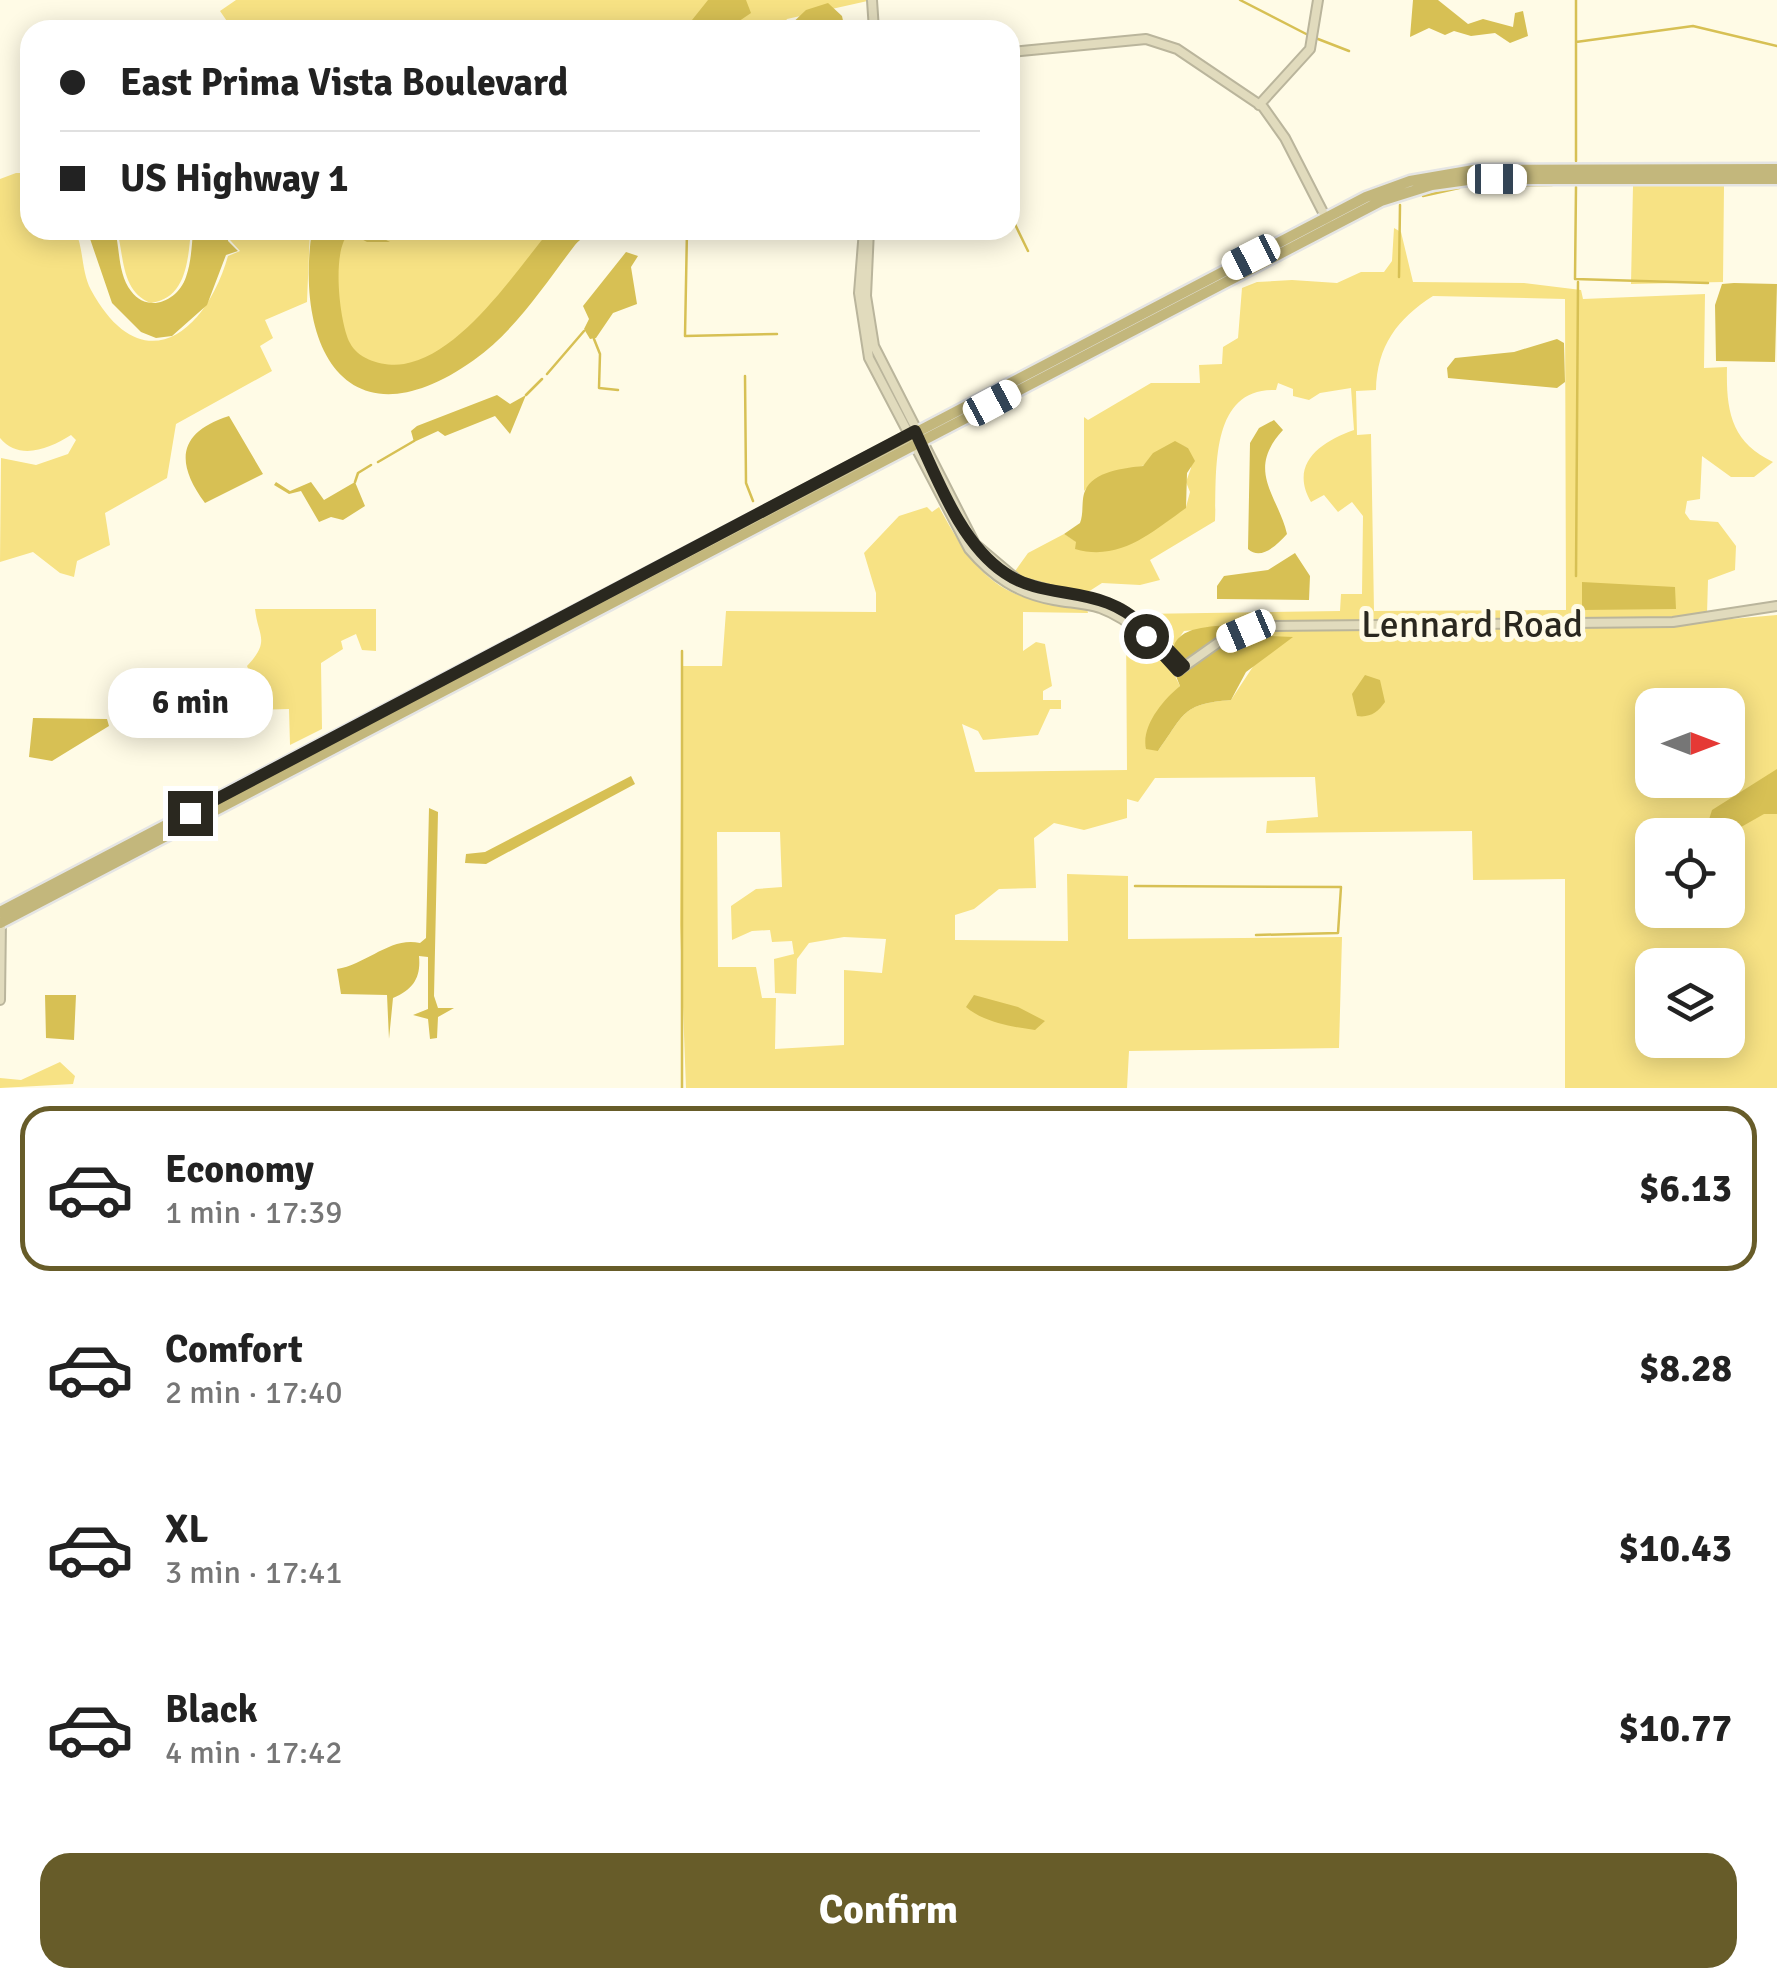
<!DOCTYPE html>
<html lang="en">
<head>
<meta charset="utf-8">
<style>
  body { margin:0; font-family:Signika,sans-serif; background:#f2f2f2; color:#222; height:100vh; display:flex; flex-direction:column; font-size:38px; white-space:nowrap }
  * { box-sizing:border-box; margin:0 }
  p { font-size:32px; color:#767676 }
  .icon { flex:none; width:55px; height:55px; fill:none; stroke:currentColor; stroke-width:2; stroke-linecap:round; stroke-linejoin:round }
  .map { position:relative; height:1088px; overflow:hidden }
  .details { display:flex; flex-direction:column; background:#fff; flex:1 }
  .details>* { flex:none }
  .banner { position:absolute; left:20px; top:20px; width:1000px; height:220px; border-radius:30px; box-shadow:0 5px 25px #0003; display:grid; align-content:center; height:220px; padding:0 40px; background:#fff }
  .needle { width:65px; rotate:90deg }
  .buttons { position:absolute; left:1635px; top:688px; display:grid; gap:20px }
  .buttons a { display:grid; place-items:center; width:110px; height:110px; border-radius:20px; background:#fff; box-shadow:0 5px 25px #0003; font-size:50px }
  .end { position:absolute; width:45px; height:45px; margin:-22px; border:12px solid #2a281f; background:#fff; box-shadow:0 0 0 5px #fff }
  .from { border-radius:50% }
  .bubble { position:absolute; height:70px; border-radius:30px; background:#fff; box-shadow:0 5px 25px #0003; font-size:32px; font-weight:700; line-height:70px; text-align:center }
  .car { position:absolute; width:30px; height:60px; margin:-30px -15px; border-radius:12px; box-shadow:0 0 8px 2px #0007; background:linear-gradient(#fff 24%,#345 0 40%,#fff 0 76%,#345 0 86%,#fff 0) }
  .banner b { display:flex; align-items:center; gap:35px; height:95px; font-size:38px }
  .banner b+b { border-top:2px solid #e0e0e0 }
  .banner i { width:25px; height:25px; background:#222 }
  ul { padding:18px 0 0; list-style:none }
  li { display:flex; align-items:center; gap:30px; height:165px; margin:0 20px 15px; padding:0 20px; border:5px solid transparent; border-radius:30px }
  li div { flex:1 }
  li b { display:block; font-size:38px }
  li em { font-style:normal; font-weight:700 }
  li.on { border-color:#675c29 }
  li>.icon { width:90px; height:90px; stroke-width:1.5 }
  .primary-button { display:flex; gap:20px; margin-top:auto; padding:20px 40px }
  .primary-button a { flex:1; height:115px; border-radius:30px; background:#675c29; color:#fff; font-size:40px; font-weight:700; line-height:115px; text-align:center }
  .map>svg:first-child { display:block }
  .green { fill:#f7e284; fill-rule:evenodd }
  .water { fill:#d7c054 }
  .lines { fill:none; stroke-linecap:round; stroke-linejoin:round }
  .stream { stroke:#d7c054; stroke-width:2.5 }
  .secondary-casing { stroke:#bab59c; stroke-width:12 }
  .primary-casing { stroke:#e5e5e4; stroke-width:15 }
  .secondary { stroke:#e1dbbd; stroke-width:8 }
  .primary { stroke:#c3b77c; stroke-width:10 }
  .route { stroke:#2a281f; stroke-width:12 }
  .labels { text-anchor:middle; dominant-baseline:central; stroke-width:10; stroke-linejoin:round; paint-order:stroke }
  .street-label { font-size:38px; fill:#2a281f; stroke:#fffbe6 }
</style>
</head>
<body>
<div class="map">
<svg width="1777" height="1088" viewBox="0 0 1777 1088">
  <rect width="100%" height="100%" fill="#fffbe6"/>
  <path class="green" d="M 236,0 L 872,0 L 787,19 L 780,30 L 233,30 L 220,11 Z
    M 16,173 L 30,173 L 30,230 L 75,230 C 84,249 81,271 91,290 C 141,382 205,336 228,256 L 240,251 L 230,240 L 230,230 L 310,230 L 307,302 L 265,320 L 273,338 L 260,346 L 272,371 L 176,424 L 167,478 L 105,513 L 110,545 L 77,561 L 74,577 L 60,573 L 33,552 L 0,562 L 1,458 L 36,465 L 68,454 L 76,440 L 71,435 C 49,449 19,461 0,438 L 0,179 Z
    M 1633,186 L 1724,186 L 1723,282 L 1631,284 Z
    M 1394,228 L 1401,232 L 1413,282 L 1524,283 L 1581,290 L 1583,299 L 1705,294 L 1704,368 L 1727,367 C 1726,411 1731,442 1773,462 L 1754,477 L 1731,477 L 1702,456 L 1700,499 L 1687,501 L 1685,513 L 1690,520 L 1718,522 L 1736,546 L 1735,570 L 1708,580 L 1707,614 L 1673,621 L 1306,621 L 1184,631 L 1174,645 L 1140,614 L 1340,611 L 1341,594 L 1362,594 L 1363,516 L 1352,502 L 1338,512 L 1324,495 L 1311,502 C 1289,464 1320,442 1354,430 L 1351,388 L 1320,393 L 1309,400 L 1293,396 L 1293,389 L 1278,383 L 1276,390 C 1208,387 1217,475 1215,521 L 1150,560 L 1160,580 L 1140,585 L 1102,583 L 1088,592 L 1058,589 L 1013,574 L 1028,553 L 1064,534 L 1077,542 L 1163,524 L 1186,507 L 1190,492 L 1186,482 L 1191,468 L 1188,448 L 1179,444 C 1157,451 1160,454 1144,465 C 1125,477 1109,464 1084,491 L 1084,417 L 1088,420 L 1151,383 L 1200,383 L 1199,365 L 1222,364 L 1223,347 L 1238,338 L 1242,288 L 1257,282 L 1292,280 L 1337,283 L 1361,272 L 1384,272 L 1392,261 ZM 1433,296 L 1565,299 L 1566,610 L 1374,611 L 1371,434 L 1357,435 L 1356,391 L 1376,390 C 1377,346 1397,319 1433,296 Z
    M 117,230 L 191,230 C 188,259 187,298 151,303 C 121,292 124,256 117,230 Z
    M 329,230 L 569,230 L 468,351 L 383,376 L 339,345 Z
    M 927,507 L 932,512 L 939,507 C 979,581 1001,601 1087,609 L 1088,613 L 1023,612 L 1023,651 L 1036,642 L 1045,644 L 1052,686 L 1043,691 L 1043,700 L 1061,700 L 1061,709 L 1050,709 L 1038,735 L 983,740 L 978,731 L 962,724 L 975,772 L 1127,770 L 1126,626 L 1173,672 L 1180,686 L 1154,716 L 1158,751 C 1185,714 1181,704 1231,700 L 1254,665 L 1257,639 L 1244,644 L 1244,634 L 1267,628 L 1673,624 L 1777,615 L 1777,1088 L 1565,1088 L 1565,879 L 1473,880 L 1472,831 L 1266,833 L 1267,821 L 1318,817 L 1315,777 L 1155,778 L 1138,802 L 1127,799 L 1127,818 L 1084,830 L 1054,823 L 1034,838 L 1036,888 L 999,889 L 974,909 L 955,915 L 955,940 L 1068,941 L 1067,874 L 1128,876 L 1128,939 L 1342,937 L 1339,1048 L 1129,1051 L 1127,1088 L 686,1088 L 680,925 L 682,666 L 722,666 L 726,611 L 876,612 L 876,593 L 864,553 L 899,516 ZM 1652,705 L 1728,705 L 1728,780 L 1652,780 ZM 717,832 L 780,832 L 782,887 L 756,889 L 731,906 L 732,940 L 752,931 L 770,930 L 772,942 L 792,941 L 794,954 L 774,959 L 775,993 L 796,994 L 797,959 L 809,943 L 844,937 L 886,939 L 882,973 L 844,970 L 844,1045 L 775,1049 L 776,998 L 762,998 L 756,967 L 718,967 ZM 1652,835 L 1728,835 L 1728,910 L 1652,910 ZM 1652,965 L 1728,965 L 1728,1040 L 1652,1040 Z
    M 255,609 L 376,609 L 376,651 L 362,650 L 356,634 L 341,641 L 343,649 L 321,663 L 322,729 L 290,745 L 289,709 L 251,710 L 254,682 L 247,666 C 271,640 258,637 255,609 Z
    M 60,1062 L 75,1076 L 73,1084 L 0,1088 L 0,1078 L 21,1080 Z"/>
  <path class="water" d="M 708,0 L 746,0 L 751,13 L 726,30 L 684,30 Z
    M 1413,0 L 1438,0 L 1468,24 L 1483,19 L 1513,27 L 1515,13 L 1523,11 L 1528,36 L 1510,43 L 1495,33 L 1471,36 L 1454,31 L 1445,35 L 1429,28 L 1410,37 Z
    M 828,3 L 842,16 L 845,30 L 785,30 L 806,10 Z
    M 87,230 L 115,230 C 120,250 118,274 131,291 C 148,314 178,301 186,277 C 191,263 192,245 193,230 L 228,230 L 228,241 L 238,251 L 226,255 L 207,305 L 172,336 L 156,338 L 141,332 L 112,303 Z
    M 312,230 L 367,230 L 390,242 L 367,242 L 350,233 C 331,246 339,323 350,343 C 359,361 386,367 404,364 C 462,354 515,272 550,230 L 592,230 C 587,238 581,237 575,245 C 545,284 516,330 474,360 C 350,448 294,352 312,230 Z
    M 626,252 L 638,256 L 631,267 L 637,304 L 613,313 L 596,338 L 590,339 L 584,329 L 589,319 L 583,306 Z
    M 1734,283 L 1777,284 L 1775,362 L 1716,361 L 1715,305 L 1722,284 Z
    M 1557,339 L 1564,343 L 1565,382 L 1557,388 L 1448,378 L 1447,368 L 1455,358 L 1514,352 Z
    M 497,395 L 510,404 L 526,395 L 510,434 L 495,416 L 445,436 L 438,431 L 414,442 L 411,431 L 417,426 Z
    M 229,416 L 263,474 L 205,503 C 174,461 179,432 229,416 Z
    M 1274,420 L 1283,430 C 1245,471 1278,495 1287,534 C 1277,545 1261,561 1248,549 L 1250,443 L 1259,428 Z
    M 1175,441 L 1188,448 L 1195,461 L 1187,473 L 1186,508 C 1152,532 1120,562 1075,549 L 1076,542 L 1064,534 L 1080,523 C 1084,513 1081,500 1085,491 C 1093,471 1125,468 1143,466 L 1153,453 Z
    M 276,482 L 290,491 L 311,482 L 324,500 L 355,482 L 365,506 L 343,520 L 331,517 L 319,522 L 301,491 L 289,494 L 274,485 Z
    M 1295,553 L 1310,576 L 1309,600 L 1217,599 L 1217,586 L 1224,576 L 1268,570 Z
    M 1582,582 L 1675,587 L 1676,609 L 1582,610 Z
    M 1234,624 L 1244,630 L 1184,664 L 1172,651 C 1178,624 1211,628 1234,624 Z
    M 1244,634 L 1245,643 L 1269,636 L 1293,637 L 1246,672 L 1231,700 C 1181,704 1185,714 1158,751 L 1146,749 C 1141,726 1163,700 1180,686 L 1172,666 L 1179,673 L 1220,644 Z
    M 1365,675 L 1380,680 L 1385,702 C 1378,712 1370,718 1357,716 L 1352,694 Z
    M 33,718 L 107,719 L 109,726 L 52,761 L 29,757 Z
    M 1777,769 L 1777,814 L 1764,814 L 1727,835 L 1698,835 L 1706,829 L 1712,810 Z
    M 631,776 L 635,784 L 486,864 L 465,863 L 466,854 L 485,852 Z
    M 429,808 L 438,812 L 434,996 L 438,1008 L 454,1008 L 438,1017 L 437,1038 L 430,1039 L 428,1019 L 413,1015 L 428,1009 L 428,957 L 419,956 C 421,977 414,989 393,998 L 389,1039 L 387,995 L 341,994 L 337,969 C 367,964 391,936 420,943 L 426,938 Z
    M 45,995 L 76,995 L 74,1040 L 46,1038 Z
    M 974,995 L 1018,1007 L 1045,1021 L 1035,1030 C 1012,1027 983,1022 966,1007 Z"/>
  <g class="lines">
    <path class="stream" d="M 1240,0 L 1312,37
      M 1318,39 L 1349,51
      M 1576,42 L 1693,26 L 1777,46
      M 1576,161 L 1576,0
      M 1481,186 L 1552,185
      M 1576,187 L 1575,279 L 1708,283
      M 1423,196 L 1459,188
      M 1010,214 L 1028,251
      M 687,230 L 685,336 L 777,334
      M 1399,277 L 1400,205
      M 594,339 L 600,354 L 599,388 L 618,390
      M 547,374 L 584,331
      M 745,376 L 746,483 L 753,501
      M 526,395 L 542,379
      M 378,462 L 414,441
      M 355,482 L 358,473 L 371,465
      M 1576,576 L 1578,282
      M 682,651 L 682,1088
      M 1135,886 L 1341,887 L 1338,933 L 1256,935"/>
    <g class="secondary-casing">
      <path id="secondary" d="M 872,0 L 874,30
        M 1010,52 L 1146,39 L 1177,49 L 1263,107 L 1285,138 L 1328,222
        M 1259,105 L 1310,49 L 1318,0
        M 864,230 L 859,293 L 869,358 L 969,549 C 992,576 1018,594 1054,600 C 1069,603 1085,603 1100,608 C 1132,620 1156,645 1178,671 L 1219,642 L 1267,626 L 1673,622 L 1777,606
        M 869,230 L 866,296 L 874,346 L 975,544 L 1020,582 L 1121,609 L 1149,629 L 1184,666
        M 0,1000 L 1,920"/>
    </g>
    <g class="primary-casing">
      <path id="primary" d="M 0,912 L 1366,197 L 1410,181 L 1474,170 L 1777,169
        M 0,923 L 1381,201 L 1432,185 L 1475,179 L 1777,179"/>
    </g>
    <use href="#secondary" class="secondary"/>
    <use href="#primary" class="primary"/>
  </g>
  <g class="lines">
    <path class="route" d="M 190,813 L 915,431 C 937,478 961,544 1005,573 C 1037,595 1073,589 1108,603 C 1139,615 1161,642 1184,666 L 1178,671 L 1146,636"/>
  </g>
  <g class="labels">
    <g class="street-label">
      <text x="1472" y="624">Lennard Road</text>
    </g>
  </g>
</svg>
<div class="buttons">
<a><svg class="needle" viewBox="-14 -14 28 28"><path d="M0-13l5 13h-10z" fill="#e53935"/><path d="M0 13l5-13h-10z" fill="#767676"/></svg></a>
<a><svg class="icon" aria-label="locate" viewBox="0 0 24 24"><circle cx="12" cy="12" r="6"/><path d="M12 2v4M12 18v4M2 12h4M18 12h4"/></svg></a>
<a><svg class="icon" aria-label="layers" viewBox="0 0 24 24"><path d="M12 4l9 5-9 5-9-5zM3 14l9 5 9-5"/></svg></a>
</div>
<i class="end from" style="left:1146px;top:636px"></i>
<i class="end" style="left:190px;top:813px"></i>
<div class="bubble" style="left:108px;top:668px;width:165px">6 min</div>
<i class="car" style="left:1497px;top:179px;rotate:90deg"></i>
<i class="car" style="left:1251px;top:257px;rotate:243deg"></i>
<i class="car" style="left:992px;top:403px;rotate:62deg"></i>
<i class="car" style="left:1246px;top:631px;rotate:247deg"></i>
<div class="banner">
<b><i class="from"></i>East Prima Vista Boulevard</b>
<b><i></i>US Highway 1</b>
</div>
</div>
<section class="details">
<ul>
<li class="on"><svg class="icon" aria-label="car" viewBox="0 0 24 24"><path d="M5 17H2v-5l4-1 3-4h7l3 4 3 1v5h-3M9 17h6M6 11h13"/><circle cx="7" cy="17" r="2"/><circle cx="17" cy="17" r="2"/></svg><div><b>Economy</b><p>1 min · 17:39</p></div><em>$6.13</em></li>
<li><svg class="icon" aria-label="car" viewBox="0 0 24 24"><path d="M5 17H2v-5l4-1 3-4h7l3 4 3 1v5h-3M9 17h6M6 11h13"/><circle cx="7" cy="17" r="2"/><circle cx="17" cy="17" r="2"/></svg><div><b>Comfort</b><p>2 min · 17:40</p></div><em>$8.28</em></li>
<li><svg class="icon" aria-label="car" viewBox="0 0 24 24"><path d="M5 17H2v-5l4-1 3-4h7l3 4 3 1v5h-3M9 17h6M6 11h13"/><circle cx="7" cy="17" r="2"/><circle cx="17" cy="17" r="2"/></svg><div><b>XL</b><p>3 min · 17:41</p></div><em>$10.43</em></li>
<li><svg class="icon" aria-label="car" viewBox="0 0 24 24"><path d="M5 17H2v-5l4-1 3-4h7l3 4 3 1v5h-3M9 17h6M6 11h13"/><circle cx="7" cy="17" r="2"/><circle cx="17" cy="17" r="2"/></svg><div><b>Black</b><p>4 min · 17:42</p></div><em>$10.77</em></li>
</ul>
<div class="primary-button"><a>Confirm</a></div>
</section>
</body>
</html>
